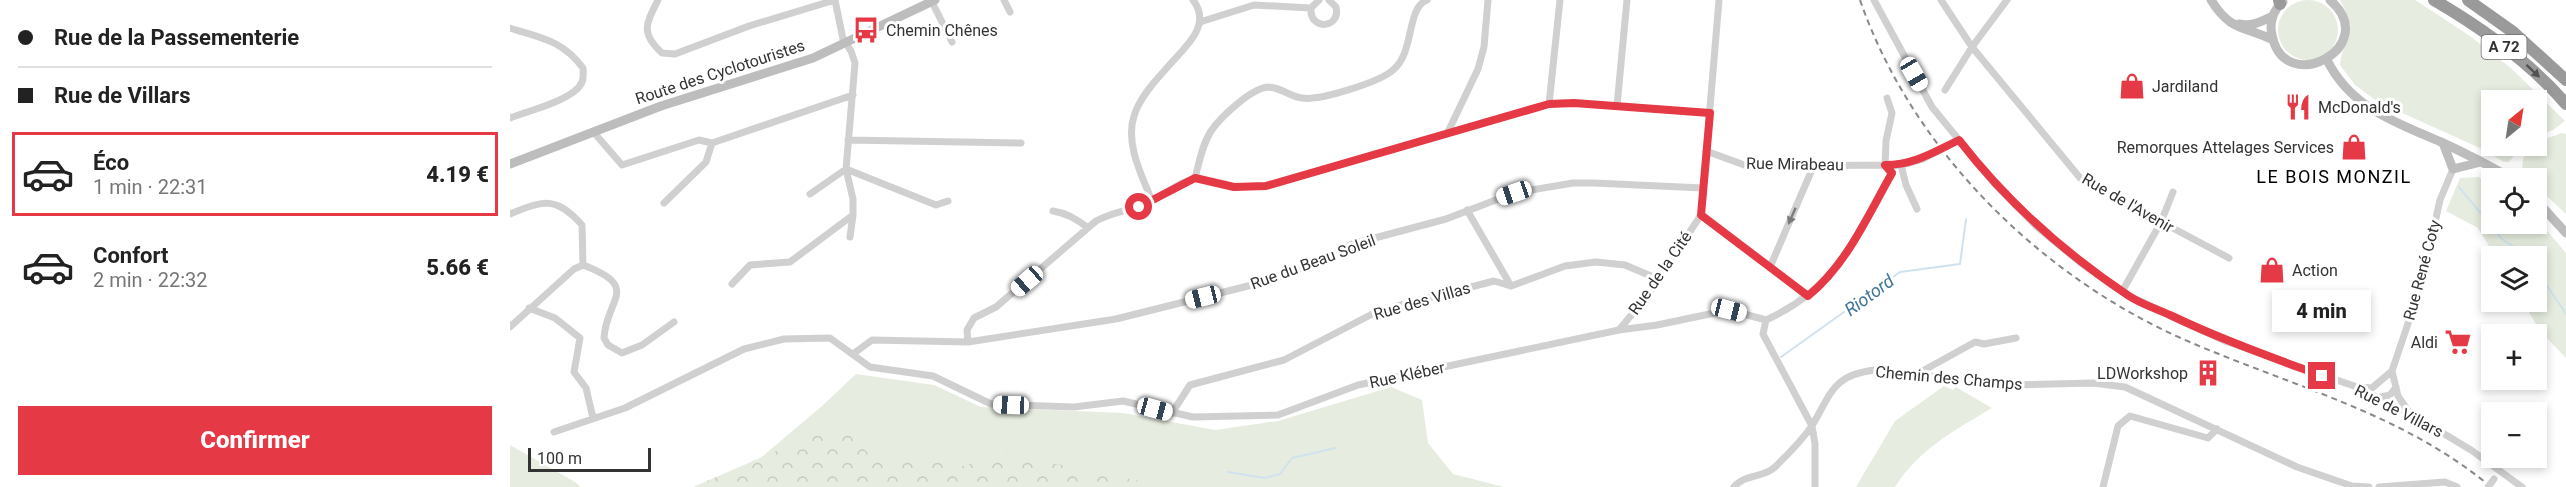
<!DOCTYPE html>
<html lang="fr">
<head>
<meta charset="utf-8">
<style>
  body { margin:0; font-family:Roboto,sans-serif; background:#f6f6f6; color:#222; height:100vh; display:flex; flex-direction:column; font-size:22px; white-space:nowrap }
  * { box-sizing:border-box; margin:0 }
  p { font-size:20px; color:#767676 }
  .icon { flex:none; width:33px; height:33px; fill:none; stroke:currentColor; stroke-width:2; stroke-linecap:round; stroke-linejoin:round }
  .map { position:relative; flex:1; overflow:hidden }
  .panel { display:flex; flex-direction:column; background:#fff; width:510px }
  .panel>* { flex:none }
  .banner { display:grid; align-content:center; height:132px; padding:0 18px; background:#fff }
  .needle { width:39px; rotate:30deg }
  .controls { position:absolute; left:1971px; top:90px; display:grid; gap:12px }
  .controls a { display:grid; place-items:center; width:66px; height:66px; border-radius:0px; background:#fff; box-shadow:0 3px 9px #0003; font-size:30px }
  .scale { position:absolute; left:18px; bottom:15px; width:123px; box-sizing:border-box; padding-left:6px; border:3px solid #333; border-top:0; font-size:16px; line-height:21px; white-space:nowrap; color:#333; -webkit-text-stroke:4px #fff; paint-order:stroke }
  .end { position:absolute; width:27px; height:27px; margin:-14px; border:8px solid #e63946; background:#fff; box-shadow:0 0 0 3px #fff }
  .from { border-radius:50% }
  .bubble { position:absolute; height:42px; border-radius:0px; background:#fff; box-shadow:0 3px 9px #0003; font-size:20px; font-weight:800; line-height:42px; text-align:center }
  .car { position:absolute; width:18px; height:36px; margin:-18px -9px; border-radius:8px; box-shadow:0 0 4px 2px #0007; background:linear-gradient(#fff 24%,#345 0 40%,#fff 0 76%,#345 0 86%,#fff 0) }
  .banner b { display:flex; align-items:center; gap:21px; height:57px; font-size:22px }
  .banner b+b { border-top:2px solid #e0e0e0 }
  .banner i { width:15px; height:15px; background:#222 }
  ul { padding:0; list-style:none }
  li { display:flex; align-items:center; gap:18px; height:84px; margin:0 12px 9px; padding:0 6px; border:3px solid transparent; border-radius:0px }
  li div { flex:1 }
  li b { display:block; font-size:22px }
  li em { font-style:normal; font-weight:800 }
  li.selected { border-color:#e63946 }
  li>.icon { width:54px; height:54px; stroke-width:1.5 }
  .button { display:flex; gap:12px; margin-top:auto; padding:12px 18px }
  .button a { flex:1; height:69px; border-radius:0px; background:#e63946; color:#fff; font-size:24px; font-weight:800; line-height:69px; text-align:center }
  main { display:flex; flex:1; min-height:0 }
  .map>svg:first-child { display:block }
  .green { fill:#e6ecdf }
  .forest { fill:url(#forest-crowns) }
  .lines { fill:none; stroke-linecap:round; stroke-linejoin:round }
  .stream { stroke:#cfe2ee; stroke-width:2 }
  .street { stroke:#d0d0d0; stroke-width:7 }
  .secondary { stroke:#bdbdbd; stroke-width:9 }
  .highway { stroke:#9a9a9a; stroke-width:12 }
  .rail { stroke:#888; stroke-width:2; stroke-dasharray:6 4.5; stroke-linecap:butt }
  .street-bridge { stroke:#d0d0d0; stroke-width:7 }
  .oneway { fill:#525252 }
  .oneway2 { fill:#7a7a7a }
  .route { stroke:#e63946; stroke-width:8 }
  .labels { text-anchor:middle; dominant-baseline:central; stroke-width:6; stroke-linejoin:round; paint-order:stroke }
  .shield { fill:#fff; stroke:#707070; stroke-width:1.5 }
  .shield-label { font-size:15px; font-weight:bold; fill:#333 }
  .poi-label { font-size:16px; fill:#333; stroke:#fff; text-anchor:start }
  .street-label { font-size:16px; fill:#333; stroke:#fff }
  .neighbourhood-label { font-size:18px; letter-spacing:1.5px; fill:#000; stroke:#fff }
  .water-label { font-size:18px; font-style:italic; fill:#3f7597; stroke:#fff }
</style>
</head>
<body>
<main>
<section class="panel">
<div class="banner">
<b><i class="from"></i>Rue de la Passementerie</b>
<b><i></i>Rue de Villars</b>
</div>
<ul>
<li class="selected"><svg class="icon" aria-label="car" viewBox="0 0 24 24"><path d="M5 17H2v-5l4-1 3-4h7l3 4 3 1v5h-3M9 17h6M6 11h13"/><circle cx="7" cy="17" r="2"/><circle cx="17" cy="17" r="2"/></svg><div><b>Éco</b><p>1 min · 22:31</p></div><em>4.19 €</em></li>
<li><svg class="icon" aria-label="car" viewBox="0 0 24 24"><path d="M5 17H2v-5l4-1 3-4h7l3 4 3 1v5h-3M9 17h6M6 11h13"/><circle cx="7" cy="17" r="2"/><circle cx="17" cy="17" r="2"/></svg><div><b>Confort</b><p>2 min · 22:32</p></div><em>5.66 €</em></li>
</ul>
<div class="button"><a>Confirmer</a></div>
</section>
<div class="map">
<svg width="2056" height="487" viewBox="0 0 2056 487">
  <defs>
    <pattern id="forest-crowns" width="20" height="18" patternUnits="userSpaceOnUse" patternTransform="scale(1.5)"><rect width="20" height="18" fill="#e6ecdf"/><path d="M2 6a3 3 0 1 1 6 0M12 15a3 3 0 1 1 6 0" fill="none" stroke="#c6cbc0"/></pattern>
  </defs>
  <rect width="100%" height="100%" fill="#fff"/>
  <path class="green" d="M1768 30a30 30 0 1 1 60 0a30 30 0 1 1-60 0Z
    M 1830,0 L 1905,0 L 1960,36 L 2002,69 L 2055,121 L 2043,130 L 2027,136 L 2026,100 L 1982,100 L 1982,146 L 2012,146 L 1999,162 L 1994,162 L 1972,149 L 1868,102 L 1845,85 L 1830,65 C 1834,33 1849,34 1830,0 Z
    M 2052,133 L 2056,134 L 2056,214 L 2027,187 L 2026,178 L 2017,178 L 2012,174 L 2013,159 L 2018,149 L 2026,146 L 2027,142 Z
    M 1969,177 L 1981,186 L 1982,224 L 2026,224 L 2027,219 L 2056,253 L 2056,358 L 2030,331 L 2013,302 L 2026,302 L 2026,256 L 1985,256 L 1968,228 L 1936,211 L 1950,178 Z
    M 346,374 L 424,385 L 471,407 L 613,413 L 705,430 L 768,421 L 881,387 L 912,400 L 918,443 L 943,474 L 994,487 L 216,487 L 312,406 Z
    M 1434,386 L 1443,390 L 1446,387 L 1482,408 C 1445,430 1409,449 1385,487 L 1346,487 L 1385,421 Z
    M 0,445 L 65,482 L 71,487 L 0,487 Z"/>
  <path class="forest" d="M 331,426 L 359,454 L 454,466 L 493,453 L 659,487 L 183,487 L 298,437 Z"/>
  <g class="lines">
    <path class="stream" d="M 1949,187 L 1992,239 L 2018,256
      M 2026,267 L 2035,283 L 2056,314
      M 1271,357 L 1390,272 L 1450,264 L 1456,219
      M 718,472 L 755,478 L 770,474 L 782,458 L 825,448"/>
    <path class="street" d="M 148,0 C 136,24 130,33 152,53 L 165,54 L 239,26 L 325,0 L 333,39 L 341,51 L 345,63 L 336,169 L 343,199 L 343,215 L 340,237
      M 494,0 L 500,12
      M 683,0 C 704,27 671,50 655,70 C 643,83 629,99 624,116 C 615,144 632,176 642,201 L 672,183 L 685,178 L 724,187 L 756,186 L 1039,104 L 1064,103 L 1200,113
      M 809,0 L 801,8 C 799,31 831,29 826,7 L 819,0
      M 1364,0 L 1422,107 L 1485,184 L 1527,227 L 1571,263 L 1619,296 L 1715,341 L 1844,386 L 1901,414 L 1961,450 L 2012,487
      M 1431,0 L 1462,47 L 1571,179 L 1719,258
      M 422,2 L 442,42
      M 690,22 L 744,5 L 801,8
      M 0,28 C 31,38 52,40 73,68 C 73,71 74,78 72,82 C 65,100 17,111 0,118
      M 1435,90 L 1462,47 L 1497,0
      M 1039,104 L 1050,0
      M 1107,106 L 1117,0
      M 85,131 L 86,135 L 112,165 L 189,140 L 202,143 L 343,95
      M 937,134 L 968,69 L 974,47 L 978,0
      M 338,140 L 511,143
      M 1196,151 L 1237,166 L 1391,165 L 1396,185 L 1407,209
      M 1375,165 L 1376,141 L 1382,113 L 1377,98
      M 1391,165 L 1413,159 L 1449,140
      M 685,178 C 689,163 692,145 701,131 C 710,118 741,88 758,87 C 770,87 781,97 792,98 C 809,101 870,82 883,70 C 905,52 896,8 917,0
      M 300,194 L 336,169 L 426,205 L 438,201
      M 154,203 L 196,162 L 202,143
      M 957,210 L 1001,286
      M 543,211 C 557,213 567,219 578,228
      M 0,214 C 34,200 46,196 72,225 L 73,265 L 64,269 L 0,327
      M 1191,215 L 1298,296
      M 73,265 C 132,287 96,299 94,338 L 98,345 L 112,353 L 132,345 L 164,322
      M 1260,267 L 1304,165
      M 222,284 L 240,265 L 280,262 L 343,215
      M 1613,290 L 1651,222 L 1663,192
      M 19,308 L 45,318 L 70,338 L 64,372 L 76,388 L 83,418
      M 1256,320 L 1253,334 L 1302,426 L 1305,444 L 1305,487
      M 1109,330 L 1137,296 L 1191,215 L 1209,0
      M 458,342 L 457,330 L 464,318 L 486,307 L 586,221 C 604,211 623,210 642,201
      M 343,354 L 362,340 L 458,342 L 606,319 L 758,281 L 814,260 L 842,244 L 936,219 L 1004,193 L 1063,183 L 1084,183 L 1193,188
      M 1882,371 L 1888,396 L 1899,412
      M 1407,374 L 1465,342 L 1474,344 L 1506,338
      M 1850,387 L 1862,388 L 1882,371 L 1912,282 L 1930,200 L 1943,169
      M 1867,398 L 1880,395 L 1886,387
      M 662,413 L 680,385 L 774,360 L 868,311 L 984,281 L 1001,286 L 1055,266 L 1086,262 L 1115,265 L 1148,279
      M 44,432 L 115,408 L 234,349 L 274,339 L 320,338 L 360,367 L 423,376 L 481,404 L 564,407 L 613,401 L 683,417 L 768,415 L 848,385 L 1109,330 L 1147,325 L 1219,310 L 1256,320 C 1328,287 1346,238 1382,173 L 1375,165
      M 1224,487 C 1234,474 1254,478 1265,467 C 1278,454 1293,440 1303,424 C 1322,392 1323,375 1365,370 L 1503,385 L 1583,383 L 1615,387 L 1787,467 L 1842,486 L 1859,487
      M 1593,487 L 1608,426 L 1620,416 L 1698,438 L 1707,429
      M 1869,487 L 1935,482 L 1947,487"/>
    <path class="secondary" d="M 1701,0 C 1720,31 1734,26 1763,40
      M 1773,2 C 1763,10 1759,23 1762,35 C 1774,99 1873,46 1820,0
      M 1729,24 C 1742,27 1752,21 1763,16
      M 1817,60 C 1841,108 1885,122 1931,142 C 1955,153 1978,165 2001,178
      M 1933,143 L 1943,169 L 1971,162
      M 0,164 L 151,106 L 303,58 L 425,0
      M 2026,200 L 2056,233"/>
    <path class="highway" d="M 1769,0 L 1770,4
      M 1924,0 C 1972,28 2020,62 2056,104
      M 1958,0 L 2003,32 L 2056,80"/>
    <path class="rail" d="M 1350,0 C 1401,147 1524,270 1664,335 C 1772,384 1889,410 1981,487"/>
    <path class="street-bridge" d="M 1978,487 L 1984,479"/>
  </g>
  <defs><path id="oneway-solid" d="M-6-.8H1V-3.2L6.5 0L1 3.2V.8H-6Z" transform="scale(1.5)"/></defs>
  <use class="oneway" href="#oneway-solid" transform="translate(2023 71) rotate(43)"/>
  <use class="oneway2" href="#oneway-solid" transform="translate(1282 216) rotate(114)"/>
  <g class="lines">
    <path class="route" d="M 629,207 L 685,178 L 724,187 L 756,186 L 1039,104 L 1064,103 L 1200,113 L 1191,215 L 1298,296 C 1337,264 1357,217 1382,173 L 1375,165 C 1404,165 1424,152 1449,140 C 1497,202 1553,252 1619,296 C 1631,304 1647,309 1660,315 C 1710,339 1761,357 1812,376"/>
  </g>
  <defs>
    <g id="bus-bare" transform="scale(2.07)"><path d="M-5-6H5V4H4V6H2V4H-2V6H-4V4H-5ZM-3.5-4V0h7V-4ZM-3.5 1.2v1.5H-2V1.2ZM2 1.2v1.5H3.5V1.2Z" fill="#e63946" stroke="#fff" stroke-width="2.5" paint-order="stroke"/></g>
    <g id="shop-bare" transform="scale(2.07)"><path d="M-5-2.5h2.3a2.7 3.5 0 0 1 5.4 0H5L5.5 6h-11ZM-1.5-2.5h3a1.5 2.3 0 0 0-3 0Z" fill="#e63946" stroke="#fff" stroke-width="2.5" paint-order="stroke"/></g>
    <g id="restaurant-bare" transform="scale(2.07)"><path d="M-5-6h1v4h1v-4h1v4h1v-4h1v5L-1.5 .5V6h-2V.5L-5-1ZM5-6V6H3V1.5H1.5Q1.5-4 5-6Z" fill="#e63946" stroke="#fff" stroke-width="2.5" paint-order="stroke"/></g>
    <g id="supermarket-bare" transform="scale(2.07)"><path d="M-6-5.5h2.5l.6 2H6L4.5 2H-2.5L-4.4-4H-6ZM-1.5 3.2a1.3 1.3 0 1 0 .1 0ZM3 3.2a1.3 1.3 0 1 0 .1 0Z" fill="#e63946" stroke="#fff" stroke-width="2.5" paint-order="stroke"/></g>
    <g id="building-bare" transform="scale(2.07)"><path d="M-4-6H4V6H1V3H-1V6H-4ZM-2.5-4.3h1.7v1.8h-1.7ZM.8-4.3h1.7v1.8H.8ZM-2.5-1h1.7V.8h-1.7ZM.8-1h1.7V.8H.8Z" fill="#e63946" stroke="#fff" stroke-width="2.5" paint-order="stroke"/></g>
  </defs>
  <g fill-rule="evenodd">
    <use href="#bus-bare" x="356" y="30"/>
    <use href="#shop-bare" x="1622" y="86"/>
    <use href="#restaurant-bare" x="1788" y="107"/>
    <use href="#shop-bare" x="1844" y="147"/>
    <use href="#shop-bare" x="1762" y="270"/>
    <use href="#supermarket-bare" x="1948" y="342"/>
    <use href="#building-bare" x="1698" y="373"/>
  </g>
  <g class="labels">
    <rect class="shield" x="1971.5" y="35" width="45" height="24" rx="4.5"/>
    <g class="shield-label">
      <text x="1994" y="47">A 72</text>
    </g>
    <g class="poi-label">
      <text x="376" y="30">Chemin Chênes</text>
      <text x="1642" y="86">Jardiland</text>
      <text x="1808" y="107">McDonald's</text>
      <text x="1824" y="147" text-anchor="end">Remorques Attelages Services</text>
      <text x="1782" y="270">Action</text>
      <text x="1928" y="342" text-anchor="end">Aldi</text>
      <text x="1678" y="373" text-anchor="end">LDWorkshop</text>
    </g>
    <g class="street-label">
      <text transform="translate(210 72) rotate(-18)">Route des Cyclotouristes</text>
      <text transform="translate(1285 164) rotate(1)">Rue Mirabeau</text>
      <text transform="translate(1618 203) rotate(30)">Rue de l'Avenir</text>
      <text transform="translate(803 262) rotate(-20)">Rue du Beau Soleil</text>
      <text transform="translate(1912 270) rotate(-75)">Rue René Coty</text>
      <text transform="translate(1150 273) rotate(-55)">Rue de la Cité</text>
      <text transform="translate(912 301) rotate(-16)">Rue des Villas</text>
      <text transform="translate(897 375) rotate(-12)">Rue Kléber</text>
      <text transform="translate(1439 378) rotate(5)">Chemin des Champs</text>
      <text transform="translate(1889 411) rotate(27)">Rue de Villars</text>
    </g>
    <g class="neighbourhood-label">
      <text x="1824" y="176">LE BOIS MONZIL</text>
    </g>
    <g class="water-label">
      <text transform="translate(1359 295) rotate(-36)">Riotord</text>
    </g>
  </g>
</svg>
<div class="controls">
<a><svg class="needle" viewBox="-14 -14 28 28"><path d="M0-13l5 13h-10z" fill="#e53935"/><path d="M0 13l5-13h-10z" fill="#767676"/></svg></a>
<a><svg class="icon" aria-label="locate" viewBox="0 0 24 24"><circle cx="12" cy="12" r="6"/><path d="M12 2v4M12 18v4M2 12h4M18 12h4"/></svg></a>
<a><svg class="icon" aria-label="layers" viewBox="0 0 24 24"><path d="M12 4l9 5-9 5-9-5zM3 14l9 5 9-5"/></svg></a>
<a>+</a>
<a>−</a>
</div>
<div class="scale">100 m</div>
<i class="end from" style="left:629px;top:207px"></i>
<i class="end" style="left:1812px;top:376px"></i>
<div class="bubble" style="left:1762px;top:290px;width:99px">4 min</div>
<i class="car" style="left:1404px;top:74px;rotate:150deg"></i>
<i class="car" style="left:1004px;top:193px;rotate:251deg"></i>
<i class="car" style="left:517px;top:281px;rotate:229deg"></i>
<i class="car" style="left:693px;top:297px;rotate:256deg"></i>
<i class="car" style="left:1219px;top:310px;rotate:104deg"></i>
<i class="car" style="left:501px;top:405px;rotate:272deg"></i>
<i class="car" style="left:645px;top:409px;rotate:105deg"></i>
</div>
</main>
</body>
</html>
